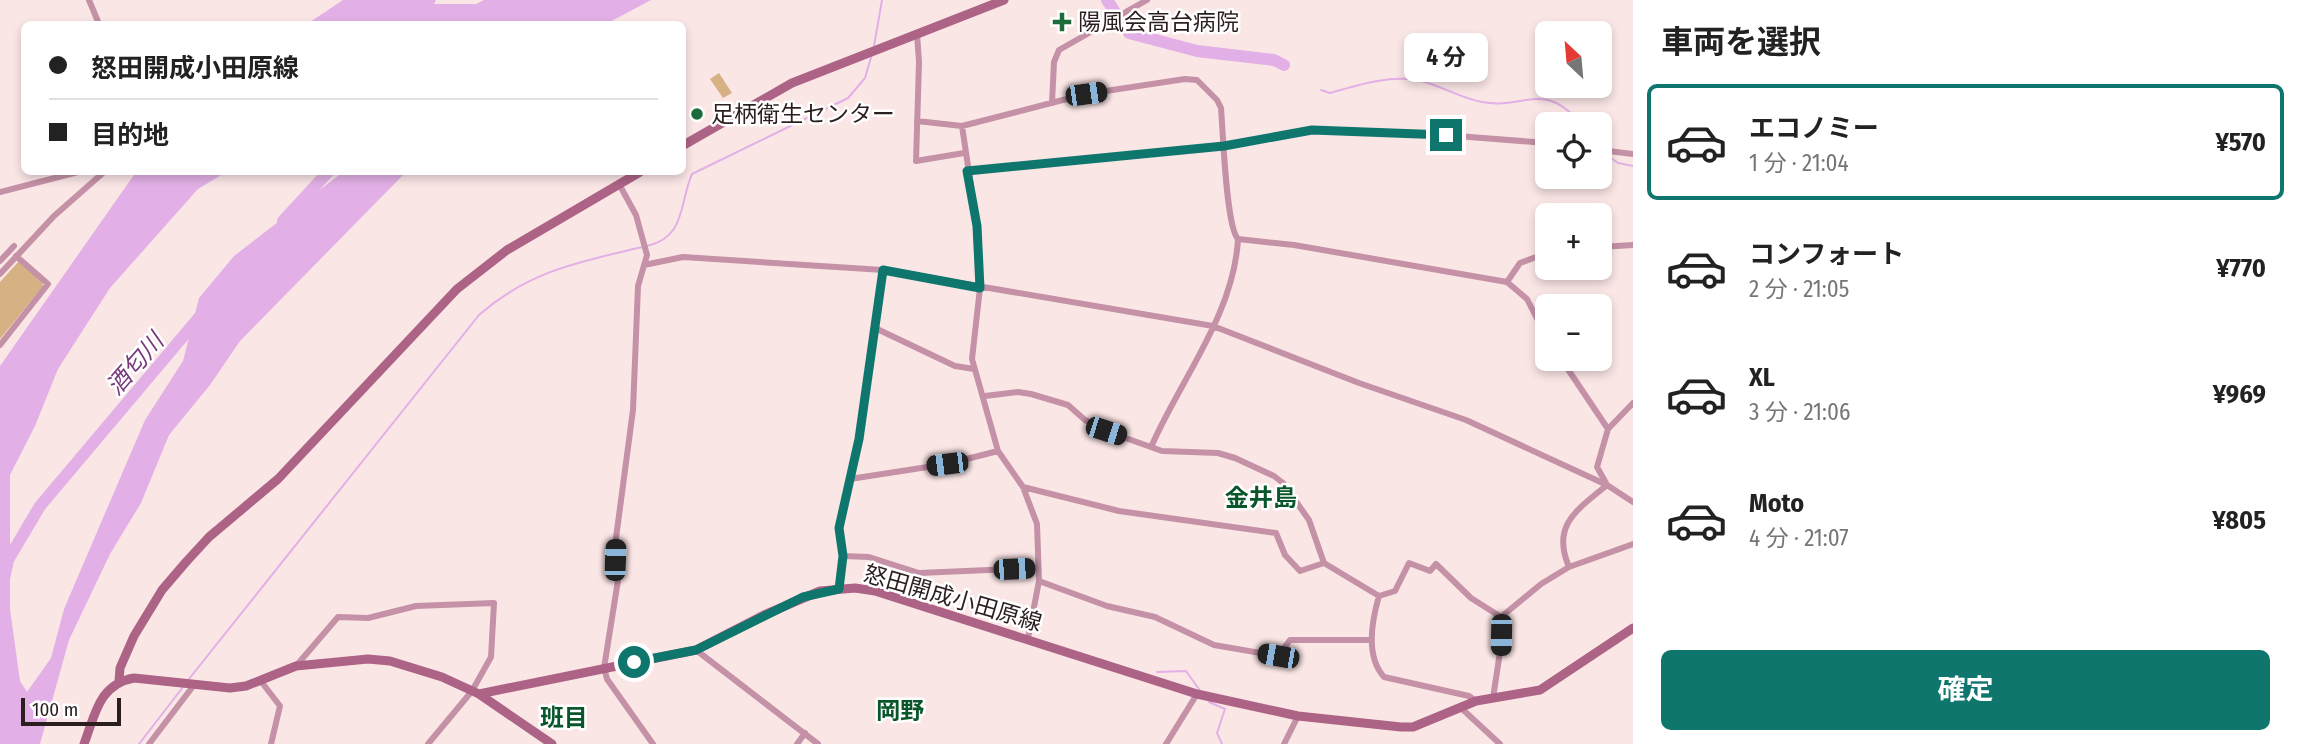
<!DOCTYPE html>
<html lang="ja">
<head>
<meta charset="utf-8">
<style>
  body { margin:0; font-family:"Fira Sans Condensed","Noto Sans JP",sans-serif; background:#f6f6f6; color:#222; height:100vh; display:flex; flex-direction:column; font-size:26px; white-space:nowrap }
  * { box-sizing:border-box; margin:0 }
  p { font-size:23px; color:#767676 }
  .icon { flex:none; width:38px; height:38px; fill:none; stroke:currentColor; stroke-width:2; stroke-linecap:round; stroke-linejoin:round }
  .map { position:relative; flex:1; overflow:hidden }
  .sheet { display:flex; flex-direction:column; background:#fff; width:665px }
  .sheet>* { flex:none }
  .top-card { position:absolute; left:21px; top:21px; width:665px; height:154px; border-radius:10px; box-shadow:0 4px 10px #0003; display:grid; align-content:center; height:154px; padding:0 28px; background:#fff }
  .needle { width:46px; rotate:334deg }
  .fabs { position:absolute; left:1535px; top:21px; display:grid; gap:14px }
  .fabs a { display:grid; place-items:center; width:77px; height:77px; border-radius:10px; background:#fff; box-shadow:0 4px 10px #0003; font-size:35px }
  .scale { position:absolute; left:21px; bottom:18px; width:100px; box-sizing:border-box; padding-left:7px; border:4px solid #2b1e1f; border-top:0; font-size:19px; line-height:24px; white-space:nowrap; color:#2b1e1f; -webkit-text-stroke:5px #fff; paint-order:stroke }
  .end { position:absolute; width:32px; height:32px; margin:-16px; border:9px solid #0f766e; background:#fff; box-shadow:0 0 0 4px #fff }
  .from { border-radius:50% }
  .bubble { position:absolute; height:49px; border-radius:10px; background:#fff; box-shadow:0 4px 10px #0003; font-size:23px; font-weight:700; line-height:49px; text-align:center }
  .car { position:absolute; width:21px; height:42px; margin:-21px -10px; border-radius:9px; box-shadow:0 0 5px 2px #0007; background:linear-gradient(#222 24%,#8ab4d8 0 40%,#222 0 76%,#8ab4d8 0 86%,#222 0) }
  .top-card b { display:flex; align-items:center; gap:24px; height:66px; font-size:26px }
  .top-card b+b { border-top:2px solid #e0e0e0 }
  .top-card i { width:18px; height:18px; background:#222 }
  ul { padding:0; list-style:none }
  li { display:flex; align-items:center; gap:21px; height:116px; margin:0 14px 10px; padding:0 14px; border:4px solid transparent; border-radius:10px }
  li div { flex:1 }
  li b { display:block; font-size:26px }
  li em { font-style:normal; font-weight:700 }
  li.active { border-color:#0f766e }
  li>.icon { width:63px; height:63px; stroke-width:1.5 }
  h2 { padding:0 28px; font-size:32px; line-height:84px }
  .action { display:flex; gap:14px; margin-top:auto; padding:14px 28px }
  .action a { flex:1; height:80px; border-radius:10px; background:#0f766e; color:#fff; font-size:28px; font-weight:700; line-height:80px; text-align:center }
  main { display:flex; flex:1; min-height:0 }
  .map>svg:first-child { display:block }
  .green { fill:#d6b184 }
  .water { fill:#e2b0e6 }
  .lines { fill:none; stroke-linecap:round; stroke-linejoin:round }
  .stream { stroke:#e2b0e6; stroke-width:2 }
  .river { stroke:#e2b0e6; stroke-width:12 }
  .street { stroke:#c491a7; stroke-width:6 }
  .secondary { stroke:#ad6386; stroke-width:9 }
  .route { stroke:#0f766e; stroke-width:9 }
  .poi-dot { fill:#1c6b3b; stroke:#fff; stroke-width:2.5 }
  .labels { text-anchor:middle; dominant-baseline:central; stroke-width:5; stroke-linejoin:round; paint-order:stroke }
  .poi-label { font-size:23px; fill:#2b1e1f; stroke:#fff; text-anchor:start }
  .street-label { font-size:23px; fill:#2b1e1f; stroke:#fff }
  .water-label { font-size:24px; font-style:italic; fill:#773b7d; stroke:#fff }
  .neighbourhood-label { font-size:24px; font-weight:bold; fill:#08562a; stroke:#fff }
</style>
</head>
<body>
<main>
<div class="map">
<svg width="1633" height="744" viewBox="0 0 1633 744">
  <rect width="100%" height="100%" fill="#fbe6e6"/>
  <path class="green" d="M 719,73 L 732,93 L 723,98 L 710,79 Z
    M 19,261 L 42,281 L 43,286 L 0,339 L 0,282 Z"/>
  <path class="water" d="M 343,0 L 436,0 L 434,4 L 476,4 L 484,0 L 651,0 L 606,24 L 307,24 Z
    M 136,172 L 226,172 L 198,189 L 110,288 L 58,369 L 35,426 L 10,475 L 10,609 L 20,681 L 27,692 L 51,658 L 64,609 L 145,420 L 183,361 L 199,298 L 234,256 L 343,172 L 406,172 L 240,341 L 210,385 L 169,435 L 141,503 L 110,554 L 69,640 L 40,744 L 0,744 L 0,366 Z"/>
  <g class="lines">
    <path class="stream" d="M 874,46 L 882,0
      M 1321,90 L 1330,93 C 1357,85 1393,74 1421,81 C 1442,86 1460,98 1482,102 C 1525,110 1543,79 1581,124
      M 1604,153 L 1618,163 L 1633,166
      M 647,246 C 686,237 679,204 692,174 L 848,98 L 865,78 L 872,54
      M 1157,672 L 1186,671 L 1201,692
      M 189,679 L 479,315 C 529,271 579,262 642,247
      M 1209,702 L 1225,709 L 1217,733 L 1222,744
      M 139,744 L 183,687"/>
    <path class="river" d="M 1107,0 L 1129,33 L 1197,51 L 1274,60 L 1284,65
      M 283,221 L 328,172
      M 0,598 L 8,560 L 40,506 L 202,314"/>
    <path class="street" d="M 89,0 L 99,24
      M 917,34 L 919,62 L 916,161 L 964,153
      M 1052,103 L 1054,62 L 1059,50 L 1147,0
      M 917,121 L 962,126
      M 1600,150 L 1633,154
      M 967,171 L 1224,146 L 1312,130 L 1418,133 L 1547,143
      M 619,184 L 636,215 L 647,255 L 638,286 L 633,410 L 616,538 L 619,574 L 604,668 L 607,679 L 653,744
      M 0,192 L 78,172
      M 1238,239 L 1294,245 L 1507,282 L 1527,299 L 1547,338
      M 1600,247 L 1633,245
      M 0,261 L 14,246
      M 644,265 L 683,257 L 883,270 L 1213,326 L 1359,383 L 1466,420 L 1607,485 L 1633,502
      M 0,274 L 54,216 L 104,172
      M 1507,282 L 1520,263 L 1547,253
      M 875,328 L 955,366 L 974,369
      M 0,345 L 48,284 L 16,256
      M 1561,359 L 1608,429
      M 985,396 L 1018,392 L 1031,394 L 1068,405 L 1085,420 L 1106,431 L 1162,451 L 1218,453 L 1235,458 L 1274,476 L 1283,483 L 1309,520 L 1324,563 L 1379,596 L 1395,591 L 1409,563 L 1430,571 L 1436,564 L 1471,598 L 1501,617
      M 850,479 L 947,464 L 998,451
      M 1606,483 L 1597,467 L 1608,429 L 1633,403
      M 1023,487 L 1119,511 L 1276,533 L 1285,555 L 1300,571 L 1324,563
      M 843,556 L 869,557 L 919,573 L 1038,568
      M 1569,567 L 1633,544
      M 1039,581 L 1107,606 L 1155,617 L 1214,645 L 1278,656 L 1290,640 L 1372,640
      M 839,589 L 843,556 L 840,528 L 859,439 L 883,270
      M 1379,596 C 1372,620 1365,656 1384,677 L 1469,696 L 1476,701
      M 1028,638 L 1039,581 L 1037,524 L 1023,487 L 998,451 L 972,359 L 980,288 L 977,226 L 962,126 L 1086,94 L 1185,79 L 1197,80 L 1217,100 L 1221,108 C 1223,131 1226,227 1238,239 C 1234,314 1181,379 1152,445
      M 696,650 L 818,744
      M 296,666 L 338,617 L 368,618 L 416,606 L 494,603 L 491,657 L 472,691 L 428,744
      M 260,680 L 280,706 L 271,744
      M 1493,698 L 1500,652 L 1501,617 L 1541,584 L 1569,567 C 1551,525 1577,510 1607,485
      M 1460,707 L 1500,744
      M 149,744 L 194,685
      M 797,744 L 805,733
      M 1166,744 L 1197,694
      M 1284,744 L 1298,716"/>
    <path class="secondary" d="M 682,146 L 792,83 L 1004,0
      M 119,681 L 120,668 L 134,636 L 162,590 L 186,562 L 209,537 L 278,479 L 457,289 L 507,250 L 640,172
      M 479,694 L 552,744
      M 84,744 C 95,715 99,684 134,678 L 230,688 L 246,686 L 296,666 L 368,659 L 390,661 L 442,677 L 479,694 L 696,650 L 764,615 L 820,591 L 855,588 L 875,591 L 1197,694 L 1298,716 L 1401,727 L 1413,727 L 1476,701 L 1540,690 L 1633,628"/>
  </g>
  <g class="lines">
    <path class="route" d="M 634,662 L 696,650 L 803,597 L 839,589 L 843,556 L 839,528 L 859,439 L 883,270 L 980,288 L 977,226 L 967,171 L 1224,146 L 1312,130 L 1446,135"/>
  </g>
  <g class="poi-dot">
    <path d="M1058.5 11.5h7v7h7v7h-7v7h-7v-7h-7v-7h7z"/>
    <circle cx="697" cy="114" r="7"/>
  </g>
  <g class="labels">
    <g class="poi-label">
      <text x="1078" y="22">陽風会高台病院</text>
      <text x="711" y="114">足柄衛生センター</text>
    </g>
    <g class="street-label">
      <text transform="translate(953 598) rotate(16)">怒田開成小田原線</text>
    </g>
    <g class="water-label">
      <text transform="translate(135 364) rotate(-49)">酒匂川</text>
    </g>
    <g class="neighbourhood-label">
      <text x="1261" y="498">金井島</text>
      <text x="900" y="711">岡野</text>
      <text x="564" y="718">班目</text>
    </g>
  </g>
</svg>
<div class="fabs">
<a><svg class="needle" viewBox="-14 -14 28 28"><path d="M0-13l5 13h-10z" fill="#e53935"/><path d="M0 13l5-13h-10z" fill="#767676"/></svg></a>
<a><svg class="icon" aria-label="locate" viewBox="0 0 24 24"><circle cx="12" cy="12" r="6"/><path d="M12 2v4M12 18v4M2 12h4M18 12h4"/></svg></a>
<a>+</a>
<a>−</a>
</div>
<div class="scale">100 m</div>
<i class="end from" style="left:634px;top:662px"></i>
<i class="end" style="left:1446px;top:135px"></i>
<div class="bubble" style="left:1404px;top:33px;width:84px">4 分</div>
<i class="car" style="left:1086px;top:94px;rotate:82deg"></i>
<i class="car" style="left:1106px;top:431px;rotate:108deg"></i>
<i class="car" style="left:947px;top:464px;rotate:263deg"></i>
<i class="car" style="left:615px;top:560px;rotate:2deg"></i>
<i class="car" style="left:1014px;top:569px;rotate:88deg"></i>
<i class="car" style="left:1501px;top:635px;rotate:181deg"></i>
<i class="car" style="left:1278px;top:656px;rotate:280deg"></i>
<div class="top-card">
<b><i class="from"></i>怒田開成小田原線</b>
<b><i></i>目的地</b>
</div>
</div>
<section class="sheet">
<h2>車両を選択</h2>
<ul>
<li class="active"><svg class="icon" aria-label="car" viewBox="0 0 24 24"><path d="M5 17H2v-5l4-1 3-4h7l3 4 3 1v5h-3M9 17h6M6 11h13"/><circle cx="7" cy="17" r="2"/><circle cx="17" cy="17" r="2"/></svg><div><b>エコノミー</b><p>1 分 · 21:04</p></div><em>¥570</em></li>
<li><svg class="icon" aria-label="car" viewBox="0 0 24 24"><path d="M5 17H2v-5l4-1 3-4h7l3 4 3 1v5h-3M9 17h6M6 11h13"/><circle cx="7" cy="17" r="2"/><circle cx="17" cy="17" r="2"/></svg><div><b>コンフォート</b><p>2 分 · 21:05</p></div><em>¥770</em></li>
<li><svg class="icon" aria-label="car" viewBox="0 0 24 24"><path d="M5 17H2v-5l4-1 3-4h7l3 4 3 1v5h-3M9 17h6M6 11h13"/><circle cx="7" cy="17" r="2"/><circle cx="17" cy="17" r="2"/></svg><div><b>XL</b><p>3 分 · 21:06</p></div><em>¥969</em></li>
<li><svg class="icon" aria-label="car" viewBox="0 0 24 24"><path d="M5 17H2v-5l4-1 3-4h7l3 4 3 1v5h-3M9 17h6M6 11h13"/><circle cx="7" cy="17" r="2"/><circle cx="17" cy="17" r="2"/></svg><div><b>Moto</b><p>4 分 · 21:07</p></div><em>¥805</em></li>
</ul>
<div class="action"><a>確定</a></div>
</section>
</main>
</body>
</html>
